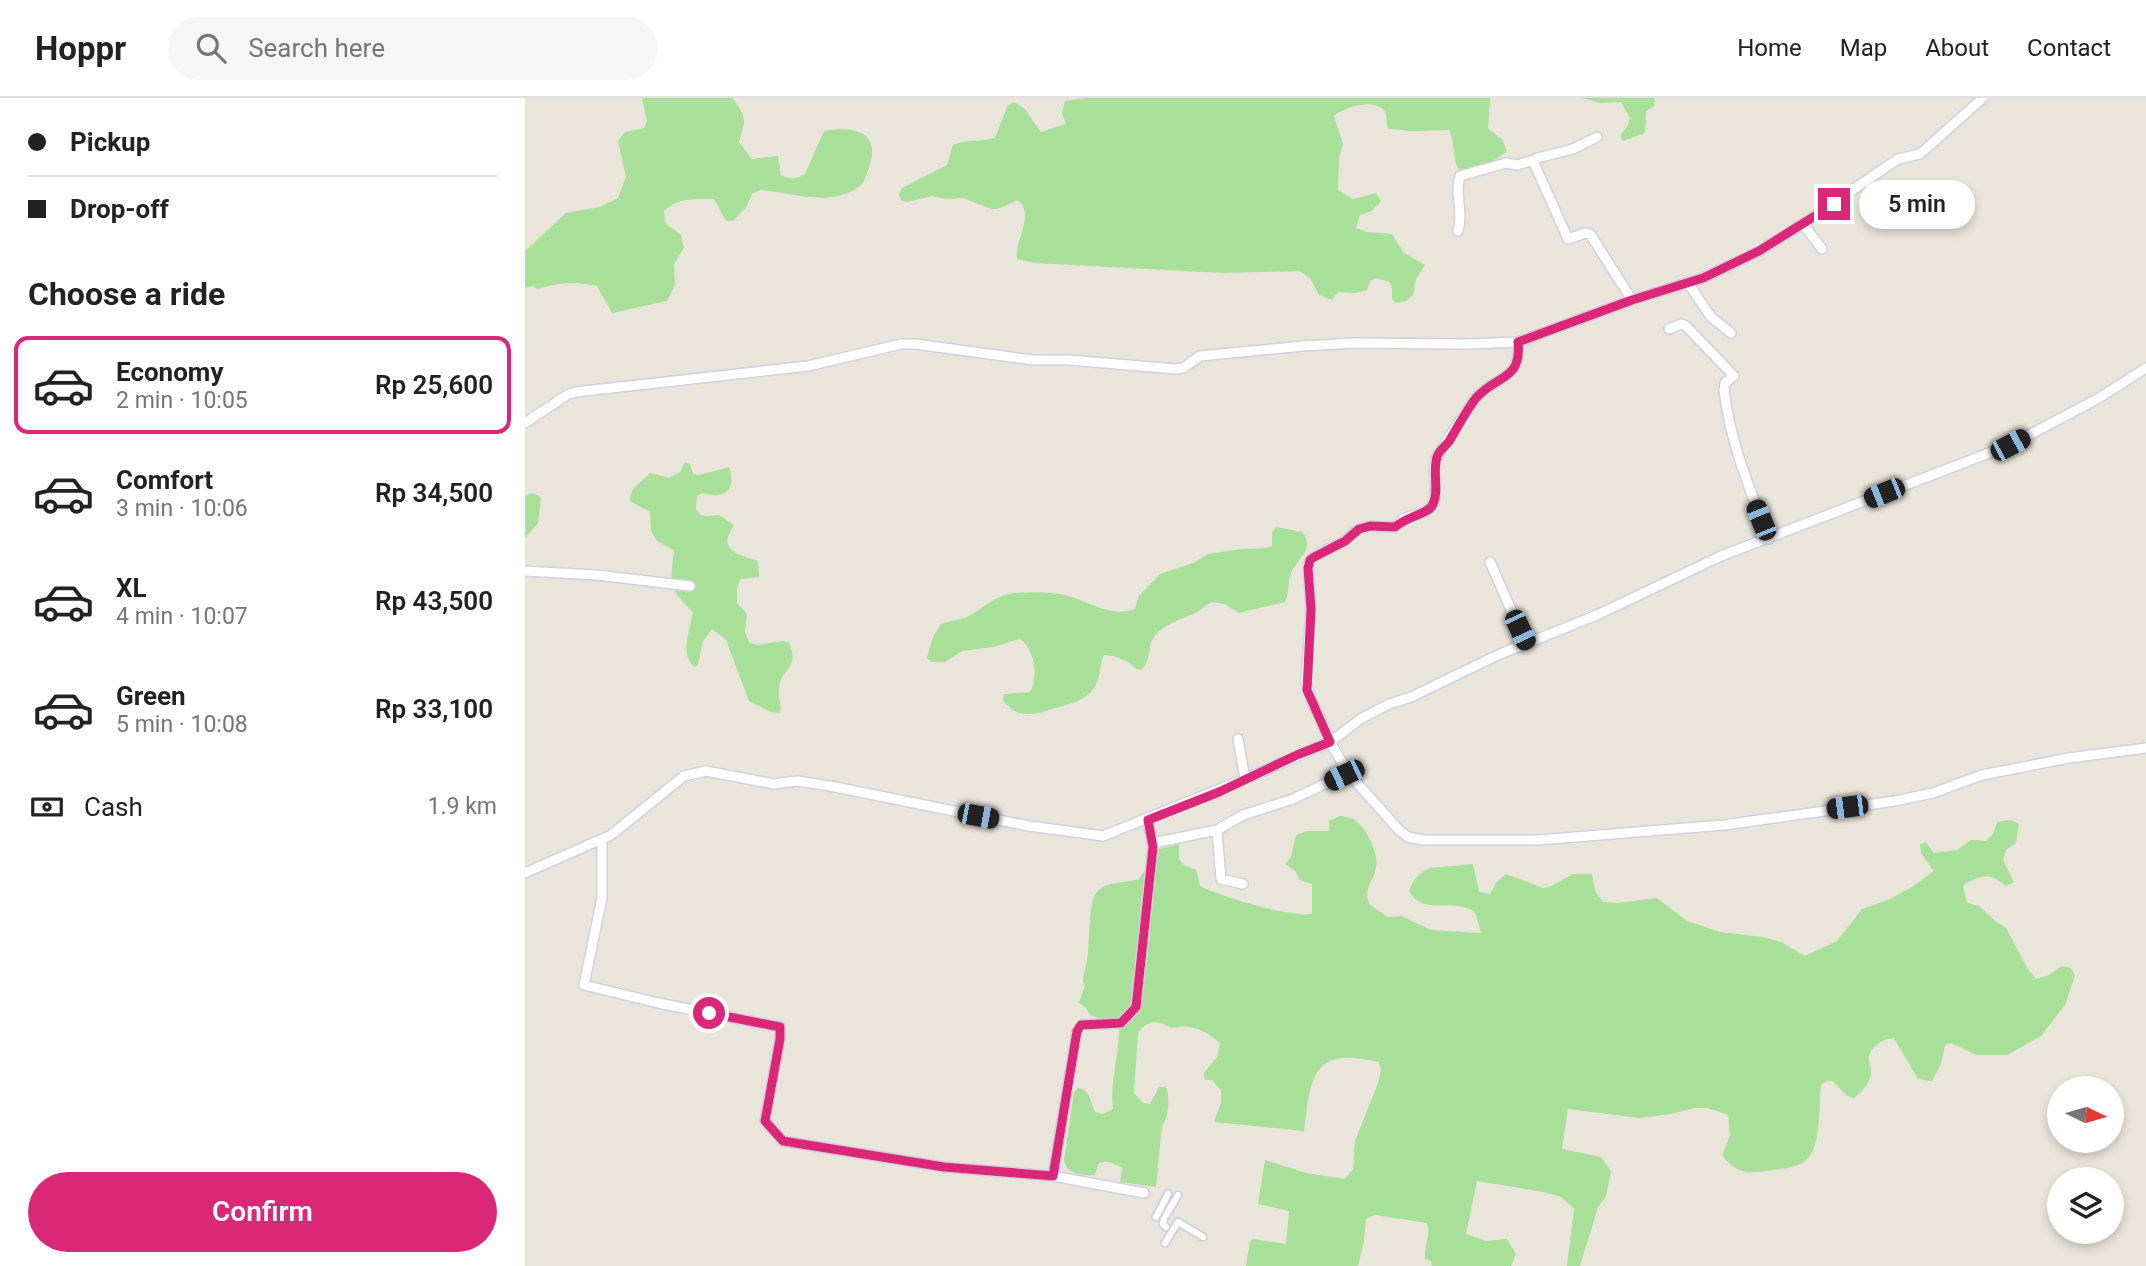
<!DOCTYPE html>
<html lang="en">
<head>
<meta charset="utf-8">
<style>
  body { margin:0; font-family:Roboto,sans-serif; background:#f6f6f6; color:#222; height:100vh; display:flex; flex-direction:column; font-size:26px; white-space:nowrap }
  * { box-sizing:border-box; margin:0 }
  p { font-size:23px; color:#767676 }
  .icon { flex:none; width:38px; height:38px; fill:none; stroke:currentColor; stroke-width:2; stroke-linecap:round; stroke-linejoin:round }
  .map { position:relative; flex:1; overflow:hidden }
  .side { display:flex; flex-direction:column; background:#fff; width:525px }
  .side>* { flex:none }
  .hud { display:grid; align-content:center; height:154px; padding:0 28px; background:#fff }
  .needle { width:46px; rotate:95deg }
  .tools { position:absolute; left:1522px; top:978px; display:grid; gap:14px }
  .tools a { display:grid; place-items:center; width:77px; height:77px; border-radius:50%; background:#fff; box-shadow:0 4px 10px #0003; font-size:35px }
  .end { position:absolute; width:32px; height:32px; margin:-16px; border:9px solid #db2777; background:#fff; box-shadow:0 0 0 4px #fff }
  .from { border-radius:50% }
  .bubble { position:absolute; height:49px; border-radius:24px; background:#fff; box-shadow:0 4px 10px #0003; font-size:23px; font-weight:600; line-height:49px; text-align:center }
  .car { position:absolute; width:21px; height:42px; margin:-21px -10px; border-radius:9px; box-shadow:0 0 5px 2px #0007; background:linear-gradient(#222 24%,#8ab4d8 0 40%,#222 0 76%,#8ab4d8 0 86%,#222 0) }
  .hud b { display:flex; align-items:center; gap:24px; height:66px; font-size:26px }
  .hud b+b { border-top:2px solid #e0e0e0 }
  .hud i { width:18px; height:18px; background:#222 }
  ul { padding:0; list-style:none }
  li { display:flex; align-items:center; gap:21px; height:98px; margin:0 14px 10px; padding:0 14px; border:4px solid transparent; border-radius:14px }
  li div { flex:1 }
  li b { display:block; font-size:26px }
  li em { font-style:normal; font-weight:600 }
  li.active { border-color:#db2777 }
  li>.icon { width:63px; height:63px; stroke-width:1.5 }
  h2 { padding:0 28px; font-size:32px; line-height:84px }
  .pay { display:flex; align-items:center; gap:18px; height:77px; padding:0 28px; font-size:26px }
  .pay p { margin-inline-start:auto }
  .primary-button { display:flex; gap:14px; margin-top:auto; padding:14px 28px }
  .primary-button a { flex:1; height:80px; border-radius:42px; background:#db2777; color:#fff; font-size:28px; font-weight:600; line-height:80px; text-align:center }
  header { display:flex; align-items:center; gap:42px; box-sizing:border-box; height:98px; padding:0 35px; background:#fff; border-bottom:2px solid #e0e0e0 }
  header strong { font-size:33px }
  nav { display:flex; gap:38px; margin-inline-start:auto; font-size:24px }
  .search { width:490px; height:63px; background:#f6f6f6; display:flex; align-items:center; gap:18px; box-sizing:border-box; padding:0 24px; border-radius:38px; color:#767676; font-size:26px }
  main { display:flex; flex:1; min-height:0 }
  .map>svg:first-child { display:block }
  .green { fill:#a8df99 }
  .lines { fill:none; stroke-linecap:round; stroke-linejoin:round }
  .pedestrian-casing { stroke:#d0d1e1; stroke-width:10 }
  .minor-casing { stroke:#d0d1e1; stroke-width:12 }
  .pedestrian { stroke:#fff; stroke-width:6 }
  .minor { stroke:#fff; stroke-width:9 }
  .route { stroke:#db2777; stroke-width:9 }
</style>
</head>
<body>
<header>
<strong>Hoppr</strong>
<div class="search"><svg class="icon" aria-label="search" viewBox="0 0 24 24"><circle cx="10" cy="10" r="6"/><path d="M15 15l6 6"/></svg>Search here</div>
<nav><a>Home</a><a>Map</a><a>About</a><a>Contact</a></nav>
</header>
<main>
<section class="side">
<div class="hud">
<b><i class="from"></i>Pickup</b>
<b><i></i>Drop-off</b>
</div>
<h2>Choose a ride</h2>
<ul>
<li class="active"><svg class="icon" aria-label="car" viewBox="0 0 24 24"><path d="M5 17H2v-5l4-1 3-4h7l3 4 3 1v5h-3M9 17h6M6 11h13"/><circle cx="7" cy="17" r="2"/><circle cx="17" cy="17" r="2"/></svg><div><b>Economy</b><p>2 min · 10:05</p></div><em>Rp 25,600</em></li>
<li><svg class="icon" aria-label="car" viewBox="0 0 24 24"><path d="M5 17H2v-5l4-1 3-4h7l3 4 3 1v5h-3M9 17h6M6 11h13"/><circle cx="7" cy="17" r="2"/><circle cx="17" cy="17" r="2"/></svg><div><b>Comfort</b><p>3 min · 10:06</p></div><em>Rp 34,500</em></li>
<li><svg class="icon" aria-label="car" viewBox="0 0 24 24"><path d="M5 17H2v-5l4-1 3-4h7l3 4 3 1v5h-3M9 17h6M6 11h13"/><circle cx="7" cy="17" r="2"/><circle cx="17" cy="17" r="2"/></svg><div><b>XL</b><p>4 min · 10:07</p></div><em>Rp 43,500</em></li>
<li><svg class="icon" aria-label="car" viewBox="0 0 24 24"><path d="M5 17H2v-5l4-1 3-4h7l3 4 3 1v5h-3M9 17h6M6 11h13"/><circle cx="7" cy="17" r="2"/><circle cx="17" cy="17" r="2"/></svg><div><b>Green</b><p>5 min · 10:08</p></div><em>Rp 33,100</em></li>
</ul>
<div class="pay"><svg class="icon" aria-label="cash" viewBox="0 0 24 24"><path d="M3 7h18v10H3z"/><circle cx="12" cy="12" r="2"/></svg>Cash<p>1.9 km</p></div>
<div class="primary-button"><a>Confirm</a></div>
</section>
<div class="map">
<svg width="1621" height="1168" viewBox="0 0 1621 1168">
  <rect width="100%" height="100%" fill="#eae5da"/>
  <path class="green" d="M 117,0 L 207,0 C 223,19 220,23 214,44 L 227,61 L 253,58 L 256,77 C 265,82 272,81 280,76 L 299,33 C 327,28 355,32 345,67 C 342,75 340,85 332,90 C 326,95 314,98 306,99 C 290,102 255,94 236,92 L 227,96 L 222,108 L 208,123 L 202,123 C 195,116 195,108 188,101 C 170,101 152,99 139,113 L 140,125 L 156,137 L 159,150 L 149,166 L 150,187 L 142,203 L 87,215 L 72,188 C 51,184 34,184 13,191 L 8,188 L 0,190 L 0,153 L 41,115 L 75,109 L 93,100 L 101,79 L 93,43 L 100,34 L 119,30 L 122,23 Z
    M 560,0 L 965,0 L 963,31 L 977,41 L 982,53 C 968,65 954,72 935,72 C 926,61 931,45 924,32 L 887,33 L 863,31 C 861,25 862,19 860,14 C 852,0 819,8 809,18 L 818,46 L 814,60 L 813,92 L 828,101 L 851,95 L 856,103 L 847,113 L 835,117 L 831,130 L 842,134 L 867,136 L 879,155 L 900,167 L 891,181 L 888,197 L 881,203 L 871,205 L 867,201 L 867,191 L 865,184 L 851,180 L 845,183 L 842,192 L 830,195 L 813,194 L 807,202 L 794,197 L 785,180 L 774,173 L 698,175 L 509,165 L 492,161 C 489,142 511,118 493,102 L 473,111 L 467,111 L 438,100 L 421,101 L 407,98 L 382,104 L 376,102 L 374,96 L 377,90 L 422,67 L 428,47 C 443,40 455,45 470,40 L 483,7 L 489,4 L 500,11 L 516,34 L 541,26 L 537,15 L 540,3 Z
    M 1057,0 L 1130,0 L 1129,8 L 1121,13 L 1120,35 L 1098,43 L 1095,38 L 1103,27 L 1105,20 L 1096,4 L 1074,5 Z
    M 160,364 L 165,366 L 168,376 L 175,377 L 204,369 C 212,392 200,402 177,395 L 172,398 L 171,411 C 177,422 184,417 194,417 L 209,427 C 207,431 205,434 203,438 C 198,455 222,459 233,463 L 234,479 L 215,481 L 212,490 L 212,505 L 222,516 L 220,534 L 224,544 C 238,552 250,539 264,545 C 276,571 254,571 254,592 C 253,600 257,606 255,615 L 245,614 L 224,603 L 201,542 L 187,531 L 178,543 L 173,567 L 170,569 C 154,558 165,531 168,514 C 143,490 145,486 149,452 L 132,443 L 126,433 L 125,414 L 105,403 C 103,391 118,384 125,375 L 144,380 L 155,374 Z
    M 7,395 L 16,399 L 13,425 L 0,440 L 0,398 Z
    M 751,429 L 777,434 C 791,452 772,460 766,475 C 762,484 765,495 760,504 L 714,515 L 699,506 L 686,504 C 681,507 677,511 672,514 C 657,522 638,525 628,541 C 622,550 628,557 617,572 L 611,571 C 605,563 590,557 579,557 C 575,566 576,575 572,584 C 563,604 546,605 527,611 C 517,614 506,618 495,615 C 487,614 483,607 478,602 L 479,596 L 505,594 C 514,578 510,552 495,541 L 469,549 L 437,553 L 420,564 L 407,564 L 402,560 L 408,539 L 416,526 C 424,523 434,522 442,519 C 457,511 472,496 490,495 C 506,495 527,493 543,498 C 566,504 586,520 610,511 L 614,498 L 635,476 L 668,465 L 683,456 L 717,451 L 741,450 L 747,448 L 747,435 Z
    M 815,718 C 821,719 827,719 831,723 C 842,732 854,755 851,769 C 849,785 838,787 844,806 L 863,819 L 876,818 L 906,832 L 956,835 L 951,816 C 948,814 946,811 942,810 C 923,803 896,816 884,793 C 887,783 895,774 905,770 L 948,766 L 954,794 L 965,796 L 971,785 L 981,776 L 1018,790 L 1024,789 L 1048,776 L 1067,776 L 1070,793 L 1078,804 L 1094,805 L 1132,800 L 1162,823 L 1195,834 L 1238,839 L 1256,844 L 1280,858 L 1312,843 L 1337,811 L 1363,802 L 1387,789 L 1409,773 L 1396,755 L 1395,746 L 1401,744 L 1409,755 L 1432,752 L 1446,742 L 1461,743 L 1468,736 L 1472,724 L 1485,722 L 1494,726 L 1491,745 L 1481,752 L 1478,762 L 1489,784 L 1481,788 C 1463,774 1461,777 1441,785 L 1438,788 L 1442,805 L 1454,808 L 1469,822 L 1481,830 L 1503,871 L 1511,881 L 1522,878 L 1537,868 L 1546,870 L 1550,878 L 1540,907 L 1516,938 L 1482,957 L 1451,957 L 1426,945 L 1420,947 L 1416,966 L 1407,983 L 1393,981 L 1369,940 C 1358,941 1345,948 1344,960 C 1344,966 1347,971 1346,977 C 1344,987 1336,994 1329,1000 L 1322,998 L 1308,983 L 1301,983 L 1296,987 C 1293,1006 1298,1055 1277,1065 C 1265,1071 1253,1071 1240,1073 C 1220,1076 1210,1074 1197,1057 L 1205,1038 L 1203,1017 L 1183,1010 L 1170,1010 L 1146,1016 L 1114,1020 L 1043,1011 L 1037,1051 L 1076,1059 L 1086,1073 L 1081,1098 L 1073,1109 L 1055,1168 L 1042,1168 L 1049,1111 L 1036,1099 L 1019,1094 L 952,1083 L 941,1136 L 961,1143 L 982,1141 L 991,1156 L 986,1168 L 907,1168 L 906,1163 L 900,1161 C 899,1148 906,1138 902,1125 L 850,1117 L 841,1121 L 839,1143 L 833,1168 L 721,1168 L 725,1143 L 728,1141 L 761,1146 L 764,1113 L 733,1106 L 740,1062 L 781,1075 L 820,1081 L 828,1071 L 830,1043 L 853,985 L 856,972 L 854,964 C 787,948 786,977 779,1033 L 689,1024 L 696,1005 L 696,992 L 687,982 L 680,982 L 679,975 L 692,959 L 695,945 C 680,932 666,925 646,930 C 633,922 623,921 613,935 L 609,995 L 618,1005 L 625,1006 L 634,989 L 641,989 C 645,1000 644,1019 637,1028 L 631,1089 L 595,1084 L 597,1070 C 590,1065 581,1061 573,1066 L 570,1077 C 558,1078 542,1076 539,1063 L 549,994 L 553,990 C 566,992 565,1004 570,1014 L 577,1016 L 588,1011 C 584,979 597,954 593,922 L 584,923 L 565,917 L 561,910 L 554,905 L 560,887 L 558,884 C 558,876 561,870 562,862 C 565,849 563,804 571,795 C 579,784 601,784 613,782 L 622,769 L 630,768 L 634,751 L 654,746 L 654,761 L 659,767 L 671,772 L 675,788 C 700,800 760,818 787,816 L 787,786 L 775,782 L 770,773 L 760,766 L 766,759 L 771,737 L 781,733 L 804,733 L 804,723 Z"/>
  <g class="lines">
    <g class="pedestrian-casing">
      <path id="pedestrian" d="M 641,1117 L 653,1097
        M 631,1119 L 643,1096
        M 639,1121 L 638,1126 L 641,1129
        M 640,1145 L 653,1124 L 678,1139"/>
    </g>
    <g class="minor-casing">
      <path id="minor" d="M 1072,39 L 1048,51 L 1012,60 L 1009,65 L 1043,141 L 1060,135 L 1065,136 L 1107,202
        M 1278,126 L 1297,151
        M 933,133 C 939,115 929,96 935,78 L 981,65 L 992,67 L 1009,62
        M 1163,185 L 1186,219 L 1206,235
        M 1144,231 L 1156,226 L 1161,228 L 1209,278 L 1200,285 L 1199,292 C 1205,344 1225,392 1244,441
        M 993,244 C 997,283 972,276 951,300 C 944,309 912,356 910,364 C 908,377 914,396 907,408 C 900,418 887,416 878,421 C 875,423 873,426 870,429 C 859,430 847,426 837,430 C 830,432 826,439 819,443 C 807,452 790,452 783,467 L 786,511 L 781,584 L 788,607 L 794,617 L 805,644 L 824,676 L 874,732 L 883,739 L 898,742 L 1013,742 L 1199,727 L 1370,703 L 1408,695 L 1457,677 L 1544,660 L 1621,650
        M 0,325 L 42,297 L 50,294 L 283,268 L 376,246 L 390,246 L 508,262 L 544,262 L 651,271 L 658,270 L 675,258 L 778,248 L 829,245 L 941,246 L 993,244 L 1107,202 L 1178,180 L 1235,153 L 1278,126 L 1364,67 L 1373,61 L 1395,56 L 1458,0
        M 965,464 L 1001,546
        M 0,473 L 72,477 L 165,488
        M 713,641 L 720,681 L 805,644 L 837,620 L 864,606 L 886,599 L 975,556 L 1072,517 L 1196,458 L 1485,347 L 1574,300 L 1621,270
        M 692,732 L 696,781 L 718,786
        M 77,741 L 77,800 L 59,887 L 133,905 L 255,929 L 255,941 L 240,1023 L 258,1043 L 419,1069 L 528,1078 L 619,1095
        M 628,749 L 633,744 L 692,732 L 718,717 L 768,701 L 819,677 L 824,676
        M 0,775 L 86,737 L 159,678 L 181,673 L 249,686 L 272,683 L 305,688 L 504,728 L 578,738 L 720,681
        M 528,1078 L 552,933 L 557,927 L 596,925 L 611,909 L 628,749 L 623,722"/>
    </g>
    <use href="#pedestrian" class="pedestrian"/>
    <use href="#minor" class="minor"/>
  </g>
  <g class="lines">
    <path class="route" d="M 184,915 L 255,929 L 255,941 L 240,1023 L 258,1043 L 419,1069 L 528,1078 L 552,933 L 556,927 L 596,925 L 611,909 L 628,749 L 623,722 L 694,694 L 772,657 L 805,644 L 782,592 L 786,511 L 783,470 L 785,462 L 789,459 L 820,443 L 834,431 L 845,428 L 870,429 C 881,419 902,416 907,408 C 915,395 907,374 912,359 C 914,352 921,348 925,342 C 933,328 941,313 951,300 C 972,276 997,283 993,244 L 1107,202 L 1178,180 L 1234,153 L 1309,106"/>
  </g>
</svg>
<div class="tools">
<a><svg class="needle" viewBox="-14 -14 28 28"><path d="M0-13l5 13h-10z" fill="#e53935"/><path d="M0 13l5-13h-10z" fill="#767676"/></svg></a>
<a><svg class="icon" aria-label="layers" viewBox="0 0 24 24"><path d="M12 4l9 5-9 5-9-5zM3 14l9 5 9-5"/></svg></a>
</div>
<i class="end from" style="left:184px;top:915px"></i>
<i class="end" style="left:1309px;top:106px"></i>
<div class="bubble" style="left:1334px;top:82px;width:116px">5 min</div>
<i class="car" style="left:1485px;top:347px;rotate:62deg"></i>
<i class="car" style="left:1359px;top:395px;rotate:248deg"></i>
<i class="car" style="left:1236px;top:422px;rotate:338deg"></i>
<i class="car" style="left:995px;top:532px;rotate:155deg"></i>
<i class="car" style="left:819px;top:677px;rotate:244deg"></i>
<i class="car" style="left:1322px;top:709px;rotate:263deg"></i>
<i class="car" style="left:453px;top:718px;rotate:101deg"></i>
</div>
</main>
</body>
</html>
